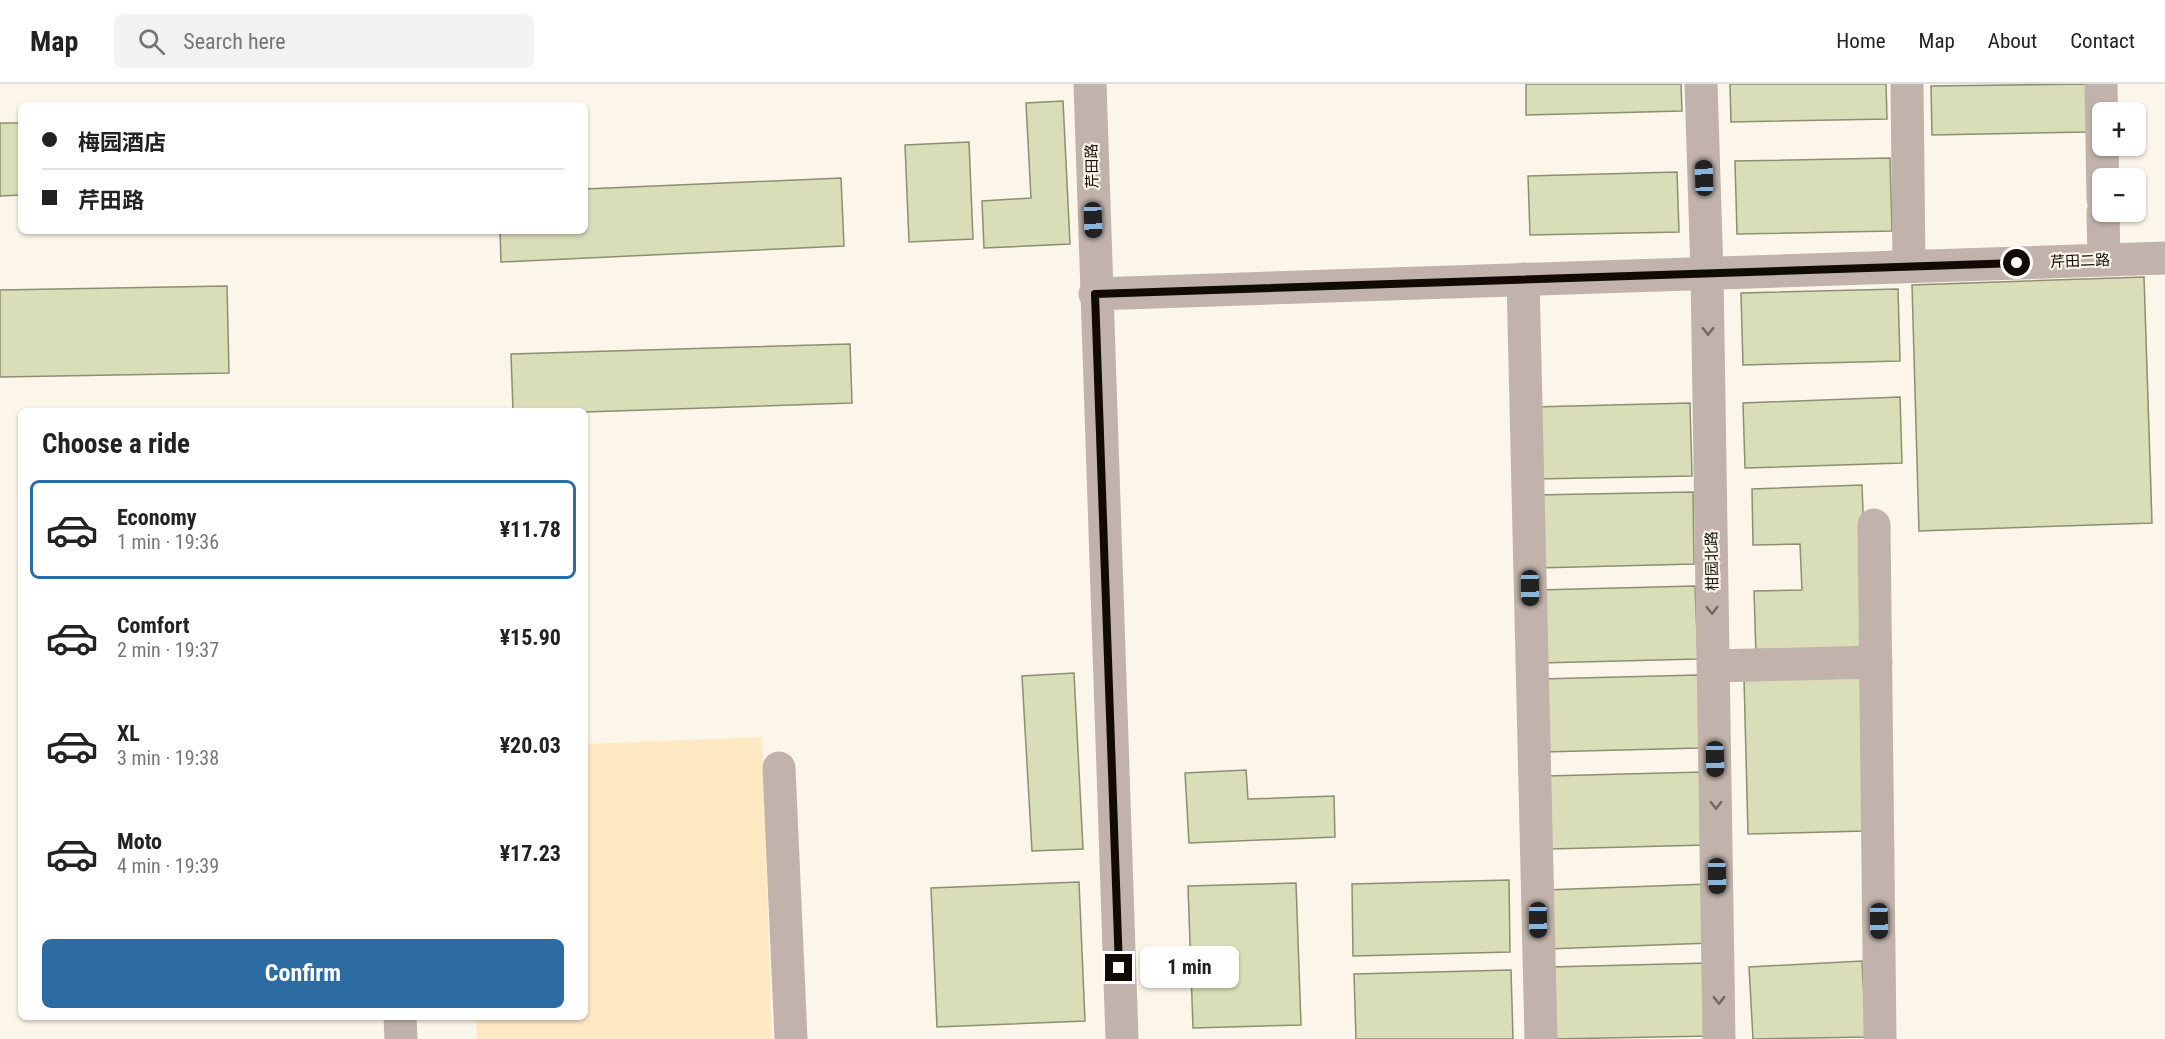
<!DOCTYPE html>
<html lang="en">
<head>
<meta charset="utf-8">
<style>
  body { margin:0; font-family:"Roboto Condensed","Noto Sans SC",sans-serif; background:#f2f2f2; color:#222; height:100vh; display:flex; flex-direction:column; font-size:22px; white-space:nowrap }
  * { box-sizing:border-box; margin:0 }
  p { font-size:20px; color:#767676 }
  .icon { flex:none; width:33px; height:33px; fill:none; stroke:currentColor; stroke-width:2; stroke-linecap:round; stroke-linejoin:round }
  .map { position:relative; flex:1; overflow:hidden }
  .side { position:absolute; left:18px; top:324px; width:570px; height:612px; display:flex; flex-direction:column; background:#fff; border-radius:9px; box-shadow:0 2px 4px #0004 }
  .side>* { flex:none }
  .banner { position:absolute; left:18px; top:18px; width:570px; height:132px; border-radius:9px; box-shadow:0 2px 4px #0004; display:grid; align-content:center; height:132px; padding:0 24px; background:#fff }
  .tools { position:absolute; left:2092px; top:18px; display:grid; gap:12px }
  .tools a { display:grid; place-items:center; width:54px; height:54px; border-radius:9px; background:#fff; box-shadow:0 2px 4px #0004; font-size:30px }
  .end { position:absolute; width:27px; height:27px; margin:-14px; border:8px solid #110b03; background:#fff; box-shadow:0 0 0 3px #fff }
  .from { border-radius:50% }
  .bubble { position:absolute; height:42px; border-radius:9px; background:#fff; box-shadow:0 2px 4px #0004; font-size:20px; font-weight:700; line-height:42px; text-align:center }
  .car { position:absolute; width:18px; height:36px; margin:-18px -9px; border-radius:8px; box-shadow:0 0 4px 2px #0007; background:linear-gradient(#222 24%,#8ab4d8 0 40%,#222 0 76%,#8ab4d8 0 86%,#222 0) }
  .banner b { display:flex; align-items:center; gap:21px; height:57px; font-size:22px }
  .banner b+b { border-top:2px solid #e0e0e0 }
  .banner i { width:15px; height:15px; background:#222 }
  ul { padding:0; list-style:none }
  li { display:flex; align-items:center; gap:18px; height:99px; margin:0 12px 9px; padding:0 12px; border:3px solid transparent; border-radius:9px }
  li div { flex:1 }
  li b { display:block; font-size:22px }
  li em { font-style:normal; font-weight:700 }
  li.active { border-color:#2c6ca2 }
  li>.icon { width:54px; height:54px; stroke-width:1.5 }
  h2 { padding:0 24px; font-size:27px; line-height:72px }
  .primary-button { display:flex; gap:12px; margin-top:auto; padding:12px 24px }
  .primary-button a { flex:1; height:69px; border-radius:9px; background:#2c6ca2; color:#fff; font-size:24px; font-weight:700; line-height:69px; text-align:center }
  header { display:flex; align-items:center; gap:36px; box-sizing:border-box; height:84px; padding:0 30px; background:#fff; border-bottom:2px solid #e0e0e0 }
  header strong { font-size:28px }
  nav { display:flex; gap:33px; margin-inline-start:auto; font-size:21px }
  .search { width:420px; height:54px; background:#f2f2f2; display:flex; align-items:center; gap:15px; box-sizing:border-box; padding:0 21px; border-radius:9px; color:#767676; font-size:22px }
  .map>svg:first-child { display:block }
  .built { fill:#fee9c3 }
  .building { fill:#d9deb9; stroke:#8b8f71; stroke-width:1.5 }
  .lines { fill:none; stroke-linecap:round; stroke-linejoin:round }
  .minor { stroke:#c1b3ab; stroke-width:33 }
  .oneway { stroke:#72675f }
  .route { stroke:#110b03; stroke-width:8 }
  .labels { text-anchor:middle; dominant-baseline:central; stroke-width:4.5; stroke-linejoin:round; paint-order:stroke }
  .street-label { font-size:15px; fill:#110b03; stroke:#fcf5e9 }
</style>
</head>
<body>
<header>
<strong>Map</strong>
<div class="search"><svg class="icon" aria-label="search" viewBox="0 0 24 24"><circle cx="10" cy="10" r="6"/><path d="M15 15l6 6"/></svg>Search here</div>
<nav><a>Home</a><a>Map</a><a>About</a><a>Contact</a></nav>
</header>
<div class="map">
<svg width="2165" height="955" viewBox="0 0 2165 955">
  <rect width="100%" height="100%" fill="#fcf5e9"/>
  <path class="built" d="M 762,653 L 772,955 L 477,955 L 476,933 L 585,933 L 585,660 Z"/>
  <path class="building" d="M 1526,0 L 1681,0 L 1682,27 L 1526,31 Z
    M 1730,0 L 1886,0 L 1887,35 L 1731,38 Z
    M 2086,0 L 2087,48 L 1932,51 L 1931,2 Z
    M 1063,17 L 1070,160 L 984,164 L 982,117 L 1031,114 L 1026,19 Z
    M 0,39 L 21,39 L 21,111 L 0,112 Z
    M 969,58 L 973,155 L 909,158 L 905,61 Z
    M 1890,74 L 1892,147 L 1737,150 L 1735,77 Z
    M 1677,88 L 1679,148 L 1530,151 L 1528,92 Z
    M 841,94 L 844,162 L 501,178 L 500,147 L 585,147 L 585,105 Z
    M 2144,193 L 2152,439 L 1919,447 L 1912,201 Z
    M 227,202 L 229,289 L 0,293 L 0,206 Z
    M 1898,205 L 1900,277 L 1743,281 L 1741,209 Z
    M 850,260 L 852,319 L 585,328 L 513,327 L 511,270 Z
    M 1900,313 L 1902,379 L 1745,384 L 1743,319 Z
    M 1690,319 L 1692,392 L 1535,395 L 1533,323 Z
    M 1862,401 L 1868,567 L 1756,571 L 1754,507 L 1802,506 L 1800,460 L 1753,461 L 1752,405 Z
    M 1693,408 L 1694,480 L 1537,484 L 1535,411 Z
    M 1695,502 L 1698,575 L 1540,579 L 1538,506 Z
    M 1074,589 L 1083,765 L 1032,767 L 1022,592 Z
    M 1698,591 L 1700,664 L 1543,668 L 1540,595 Z
    M 1865,591 L 1865,747 L 1748,750 L 1744,594 Z
    M 1246,686 L 1248,715 L 1334,712 L 1335,753 L 1189,759 L 1185,689 Z
    M 1704,688 L 1706,761 L 1549,765 L 1546,692 Z
    M 1509,796 L 1510,868 L 1353,872 L 1352,800 Z
    M 1079,798 L 1085,937 L 937,943 L 931,804 Z
    M 1296,799 L 1301,941 L 1193,944 L 1188,802 Z
    M 1709,800 L 1711,859 L 1547,865 L 1545,806 Z
    M 1862,877 L 1866,953 L 1753,955 L 1749,883 Z
    M 1708,879 L 1710,952 L 1552,955 L 1551,883 Z
    M 1511,886 L 1513,955 L 1356,955 L 1354,890 Z"/>
  <g class="lines">
    <path class="minor" d="M 1090,0 L 1122,955
      M 1701,0 L 1707,189 L 1719,955
      M 1907,0 L 1909,182
      M 2101,0 L 2103,116
      M 2103,128 L 2104,176
      M 1523,195 L 1541,955
      M 1095,210 L 2165,174
      M 1874,441 L 1880,955
      M 1713,582 L 1876,578
      M 779,684 L 791,955
      M 400,933 L 401,955"/>
  </g>
  <defs><path id="oneway-chevron" d="M-2-3.5L2.5 0L-2 3.5" fill="none" stroke-width="1.6" stroke-linecap="round" stroke-linejoin="round" transform="scale(1.5)"/></defs>
  <g class="oneway">
    <use href="#oneway-chevron" transform="translate(1708 247) rotate(89)"/>
    <use href="#oneway-chevron" transform="translate(1712 526) rotate(89)"/>
    <use href="#oneway-chevron" transform="translate(1716 721) rotate(89)"/>
    <use href="#oneway-chevron" transform="translate(1719 916) rotate(89)"/>
  </g>
  <g class="lines">
    <path class="route" d="M 1119,884 L 1095,210 L 2017,179"/>
  </g>
  <g class="labels">
    <g class="street-label">
      <text transform="translate(1092 82) rotate(-91)">芹田路</text>
      <text transform="translate(2080 177) rotate(-2)">芹田二路</text>
      <text transform="translate(1712 477) rotate(-91)">柑园北路</text>
    </g>
  </g>
</svg>
<div class="tools">
<a>+</a>
<a>−</a>
</div>
<i class="end from" style="left:2017px;top:179px"></i>
<i class="end" style="left:1119px;top:884px"></i>
<div class="bubble" style="left:1140px;top:862px;width:99px">1 min</div>
<i class="car" style="left:1704px;top:94px;rotate:358deg"></i>
<i class="car" style="left:1093px;top:136px;rotate:178deg"></i>
<i class="car" style="left:1530px;top:504px;rotate:179deg"></i>
<i class="car" style="left:1715px;top:675px;rotate:179deg"></i>
<i class="car" style="left:1717px;top:792px;rotate:179deg"></i>
<i class="car" style="left:1538px;top:836px;rotate:179deg"></i>
<i class="car" style="left:1879px;top:837px;rotate:179deg"></i>
<div class="banner">
<b><i class="from"></i>梅园酒店</b>
<b><i></i>芹田路</b>
</div>
<section class="side">
<h2>Choose a ride</h2>
<ul>
<li class="active"><svg class="icon" aria-label="car" viewBox="0 0 24 24"><path d="M5 17H2v-5l4-1 3-4h7l3 4 3 1v5h-3M9 17h6M6 11h13"/><circle cx="7" cy="17" r="2"/><circle cx="17" cy="17" r="2"/></svg><div><b>Economy</b><p>1 min · 19:36</p></div><em>¥11.78</em></li>
<li><svg class="icon" aria-label="car" viewBox="0 0 24 24"><path d="M5 17H2v-5l4-1 3-4h7l3 4 3 1v5h-3M9 17h6M6 11h13"/><circle cx="7" cy="17" r="2"/><circle cx="17" cy="17" r="2"/></svg><div><b>Comfort</b><p>2 min · 19:37</p></div><em>¥15.90</em></li>
<li><svg class="icon" aria-label="car" viewBox="0 0 24 24"><path d="M5 17H2v-5l4-1 3-4h7l3 4 3 1v5h-3M9 17h6M6 11h13"/><circle cx="7" cy="17" r="2"/><circle cx="17" cy="17" r="2"/></svg><div><b>XL</b><p>3 min · 19:38</p></div><em>¥20.03</em></li>
<li><svg class="icon" aria-label="car" viewBox="0 0 24 24"><path d="M5 17H2v-5l4-1 3-4h7l3 4 3 1v5h-3M9 17h6M6 11h13"/><circle cx="7" cy="17" r="2"/><circle cx="17" cy="17" r="2"/></svg><div><b>Moto</b><p>4 min · 19:39</p></div><em>¥17.23</em></li>
</ul>
<div class="primary-button"><a>Confirm</a></div>
</section>
</div>
</body>
</html>
